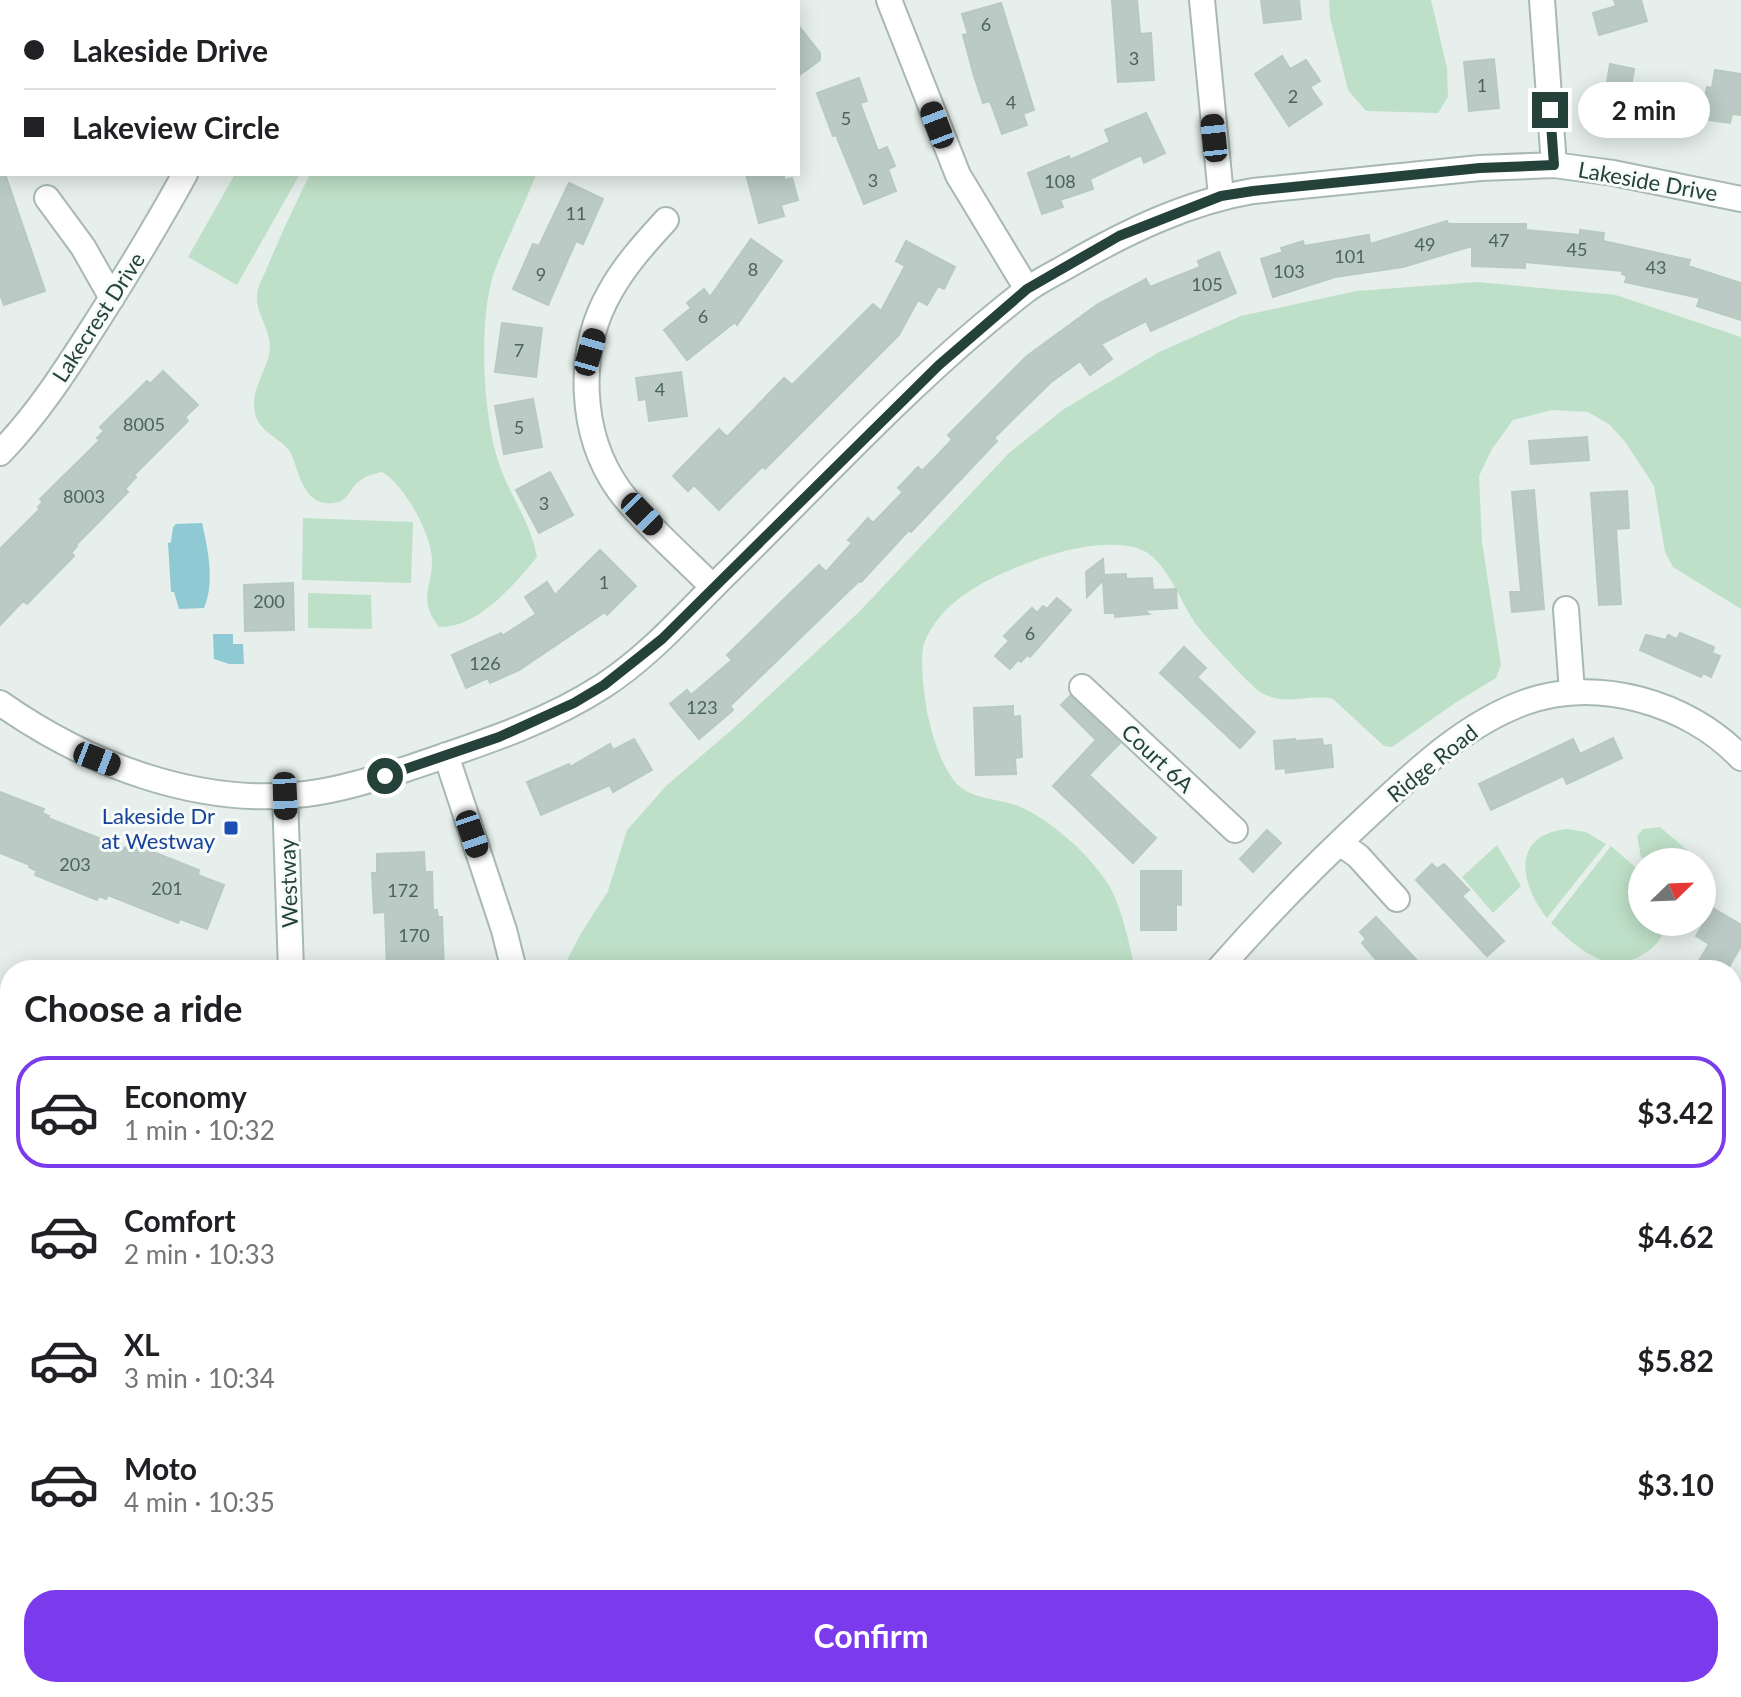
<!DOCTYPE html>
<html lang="en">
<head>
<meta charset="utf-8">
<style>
  body { margin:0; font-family:Lato,sans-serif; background:#f6f6f6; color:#202124; height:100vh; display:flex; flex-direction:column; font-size:30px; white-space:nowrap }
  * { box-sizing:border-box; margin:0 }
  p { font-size:26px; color:#757577 }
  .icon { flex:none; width:44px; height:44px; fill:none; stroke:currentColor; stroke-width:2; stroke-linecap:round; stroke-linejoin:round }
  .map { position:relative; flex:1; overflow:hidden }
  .details { position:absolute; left:0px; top:960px; width:1742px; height:738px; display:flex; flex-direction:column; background:#fff; border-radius:32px 32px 0 0; box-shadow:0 4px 20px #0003 }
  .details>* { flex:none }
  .hud { position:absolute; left:0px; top:0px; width:800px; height:176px; box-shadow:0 4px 20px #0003; display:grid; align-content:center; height:176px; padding:0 24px; background:#fff }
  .needle { width:52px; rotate:67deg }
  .fabs { position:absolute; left:1628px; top:848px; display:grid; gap:16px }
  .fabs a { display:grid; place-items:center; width:88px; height:88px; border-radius:50%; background:#fff; box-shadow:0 4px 20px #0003; font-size:40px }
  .end { position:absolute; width:36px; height:36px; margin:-18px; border:10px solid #24423a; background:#fff; box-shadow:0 0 0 4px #fff }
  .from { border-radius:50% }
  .bubble { position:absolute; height:56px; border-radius:28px; background:#fff; box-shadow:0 4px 20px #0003; font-size:26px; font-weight:700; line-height:56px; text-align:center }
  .car { position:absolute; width:24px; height:48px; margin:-24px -12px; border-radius:10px; box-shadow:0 0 6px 2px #0007; background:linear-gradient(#222 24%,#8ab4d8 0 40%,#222 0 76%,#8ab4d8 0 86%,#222 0) }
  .hud b { display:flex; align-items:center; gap:28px; height:76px; font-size:30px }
  .hud b+b { border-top:2px solid #e0e0e0 }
  .hud i { width:20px; height:20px; background:#202124 }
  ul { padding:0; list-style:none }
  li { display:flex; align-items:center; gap:24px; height:112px; margin:0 16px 12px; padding:0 8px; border:4px solid transparent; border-radius:32px }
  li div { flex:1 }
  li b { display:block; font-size:30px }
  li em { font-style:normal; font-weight:700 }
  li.current { border-color:#7c3aed }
  li>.icon { width:72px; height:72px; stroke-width:1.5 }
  h2 { padding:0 24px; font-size:36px; line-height:96px }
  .primary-button { display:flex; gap:16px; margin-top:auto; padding:16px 24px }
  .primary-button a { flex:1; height:92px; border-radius:32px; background:#7c3aed; color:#fff; font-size:32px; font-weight:700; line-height:92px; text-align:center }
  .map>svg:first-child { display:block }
  .green { fill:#bfe0c8 }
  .water { fill:#8ec9d4 }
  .building { fill:#bbcac4; stroke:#b8c9c2; stroke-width:2 }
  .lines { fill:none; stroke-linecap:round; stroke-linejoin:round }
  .minor-casing { stroke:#a8b8b2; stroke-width:28 }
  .minor { stroke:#fff; stroke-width:24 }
  .route { stroke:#24423a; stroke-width:10 }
  .transit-dot { fill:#1a4fb4; stroke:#f7fbf9; stroke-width:3 }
  .labels { text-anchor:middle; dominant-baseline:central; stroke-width:6; stroke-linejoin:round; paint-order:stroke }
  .number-label { font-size:18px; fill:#4a645c }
  .street-label { font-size:22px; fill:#24423a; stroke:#f7fbf9 }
  .transit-label { font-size:22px; fill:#164399; stroke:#f7fbf9; text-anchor:end }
</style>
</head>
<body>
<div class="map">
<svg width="1741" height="1697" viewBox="0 0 1741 1697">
  <rect width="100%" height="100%" fill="#e6efeb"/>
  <path class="green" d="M 1329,0 L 1431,0 L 1447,68 L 1448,97 L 1438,113 L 1366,111 L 1348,90 L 1330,18 Z
    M 235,174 L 300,174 L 237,285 L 188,257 Z
    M 310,174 L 536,174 C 524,207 507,238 495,270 C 478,315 483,408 496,454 C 505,489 531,521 537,557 C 515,584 477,629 439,627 C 418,599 431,592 432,562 C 433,536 404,484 382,472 C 372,474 362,477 355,485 C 348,493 347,502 333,503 C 306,506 300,478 293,458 C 287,440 264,436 257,419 C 247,396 264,376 269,355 C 274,331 256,317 257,296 C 257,287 263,277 267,268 C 280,236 295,205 310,174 Z
    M 1477,282 L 1616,295 L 1741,337 L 1741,609 L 1673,567 L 1665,552 L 1654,486 L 1626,443 L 1610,425 L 1588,412 L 1552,410 L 1513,420 L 1492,449 L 1479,476 L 1482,542 L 1501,665 L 1496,678 L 1458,701 L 1392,747 L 1384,746 L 1333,699 C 1309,693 1285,707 1262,693 C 1251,687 1204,635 1195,623 C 1180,601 1165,556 1137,548 C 1102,539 1059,551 1025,564 C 986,579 939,602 924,644 C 919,659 925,701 928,716 C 933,738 941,765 956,783 C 972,800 998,798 1018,806 C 1050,819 1089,854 1108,884 C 1121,904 1130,946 1135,970 L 562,970 L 580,935 L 608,891 L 627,830 L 666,786 L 735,727 L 859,612 L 1009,453 L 1064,409 L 1159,352 L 1241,316 L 1356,291 Z
    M 303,518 L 413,522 L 411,583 L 302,580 Z
    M 308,593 L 371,595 L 372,629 L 308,628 Z
    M 1660,827 L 1695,857 L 1691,862 L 1648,862 L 1641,857 L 1637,836 L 1643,829 Z
    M 1567,829 L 1586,832 L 1606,844 L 1547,918 C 1520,884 1510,835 1567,829 Z
    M 1497,845 L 1521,886 L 1493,913 L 1462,877 Z
    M 1611,846 L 1642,873 L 1642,922 L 1667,922 C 1662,951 1624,972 1597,958 C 1579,950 1565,936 1551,923 Z
    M 10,1358 L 10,1688 L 83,1688 L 80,1697 L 0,1697 L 0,1363 Z
    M 1741,1618 L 1741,1697 L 1600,1697 L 1597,1688 L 1732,1688 L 1732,1619 Z
    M 270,1688 L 661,1688 L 660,1697 L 266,1697 Z"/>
  <path class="water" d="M 202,523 C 208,549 215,583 204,608 L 179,609 L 174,592 L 171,592 L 168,543 L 171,542 L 173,527 L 176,524 Z
    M 213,634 L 233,634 L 233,644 L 243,644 L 244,664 L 229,664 L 214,659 Z"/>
  <path class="building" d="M 1112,0 L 1137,0 L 1140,34 L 1151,33 L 1154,80 L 1118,82 Z
    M 1261,0 L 1299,0 L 1301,19 L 1264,23 Z
    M 1614,0 L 1641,0 L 1647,21 L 1599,35 L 1593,13 L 1616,6 Z
    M 1001,3 L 1034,110 L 1023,114 L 1027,125 L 1002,134 L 990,101 L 983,103 L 974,76 L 963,35 L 968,34 L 962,14 Z
    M 798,25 L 820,53 L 820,60 L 798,76 Z
    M 1282,56 L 1290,69 L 1306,60 L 1320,81 L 1310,87 L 1322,104 L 1289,126 L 1255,74 Z
    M 1494,59 L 1499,108 L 1469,111 L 1464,62 Z
    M 1610,64 L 1634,69 L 1630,93 L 1654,98 L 1649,127 L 1601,118 Z
    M 1715,70 L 1741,74 L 1741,115 L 1732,114 L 1730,123 L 1701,119 L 1707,87 L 1712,88 Z
    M 859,78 L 867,101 L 860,103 L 878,151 L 887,147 L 895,166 L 888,169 L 896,191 L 864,204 L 836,135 L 833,136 L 817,93 Z
    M 1146,113 L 1165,153 L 1144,163 L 1141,155 L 1090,179 L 1093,189 L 1060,200 L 1063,207 L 1042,214 L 1028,173 L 1069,156 L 1070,160 L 1110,142 L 1105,130 Z
    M 0,169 L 5,174 L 45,291 L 4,305 L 0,294 Z
    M 746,174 L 783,174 L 785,180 L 792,178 L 798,200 L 781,205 L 784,216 L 759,223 Z
    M 569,183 L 603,199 L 583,244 L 576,241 L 548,305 L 513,289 L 533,244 L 539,246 Z
    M 1447,221 L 1448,224 L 1526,224 L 1526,230 L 1580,235 L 1580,230 L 1604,233 L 1603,241 L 1690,260 L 1688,266 L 1741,283 L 1741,320 L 1697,306 L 1700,298 L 1625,282 L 1627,276 L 1622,274 L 1623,271 L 1525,262 L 1525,268 L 1472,266 L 1472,246 L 1403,267 L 1335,277 L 1273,297 L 1261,259 L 1283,252 L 1281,248 L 1303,241 L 1304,246 L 1369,235 L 1370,244 Z
    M 751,239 L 782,261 L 737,325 L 735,322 L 687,360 L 664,330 L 691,308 L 687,303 L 704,289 L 710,297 Z
    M 906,241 L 955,267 L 944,289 L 938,286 L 927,305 L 918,300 L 899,335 L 765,469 L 763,466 L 719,510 L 694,485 L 688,491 L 673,476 L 719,429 L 727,437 L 784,378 L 792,385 L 873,304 L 881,311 L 905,266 L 896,261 Z
    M 1219,252 L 1236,293 L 1151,331 L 1146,321 L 1101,344 L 1112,359 L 1090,375 L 1080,361 L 1050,383 L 994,438 L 997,441 L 911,532 L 909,530 L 861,582 L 859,581 L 730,706 L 733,710 L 699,739 L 670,704 L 687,690 L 691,695 L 732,660 L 727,655 L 819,565 L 826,572 L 852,543 L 848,540 L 868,518 L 873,523 L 903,492 L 898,488 L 918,467 L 922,471 L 952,440 L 948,435 L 1027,356 L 1098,304 L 1146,279 L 1150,287 L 1200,267 L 1198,261 Z
    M 502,323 L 542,328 L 536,377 L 495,372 Z
    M 163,371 L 198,405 L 185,417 L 188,421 L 134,475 L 136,477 L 125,489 L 128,492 L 76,545 L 77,546 L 71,553 L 74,556 L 27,604 L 23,601 L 0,625 L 0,549 L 40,509 L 38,507 L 43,502 L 40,499 L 100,440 L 97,438 L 104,431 L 100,427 L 147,381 L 150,384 Z
    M 681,372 L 687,416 L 649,421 L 646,399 L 639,400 L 636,378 Z
    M 533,399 L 542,447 L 504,454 L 495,406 Z
    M 1587,437 L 1589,460 L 1531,464 L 1529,441 Z
    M 550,472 L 573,515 L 539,533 L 516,490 Z
    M 1534,490 L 1544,609 L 1512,612 L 1510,592 L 1521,592 L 1512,492 Z
    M 1627,491 L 1629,528 L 1616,529 L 1621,604 L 1599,605 L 1591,493 Z
    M 600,550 L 636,586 L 607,615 L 605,612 L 519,670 L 490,683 L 488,678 L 466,688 L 452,655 L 501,633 L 502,636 L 536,614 L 525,597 L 547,582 L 555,595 Z
    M 1103,559 L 1104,575 L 1126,574 L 1126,579 L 1152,578 L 1153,590 L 1176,589 L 1177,608 L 1144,610 L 1149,614 L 1115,617 L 1115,613 L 1105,613 L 1103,580 L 1087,597 L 1086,572 Z
    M 293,583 L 294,630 L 245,631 L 244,585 Z
    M 1057,598 L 1071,610 L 1030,657 L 1027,655 L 1021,662 L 1018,660 L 1010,669 L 995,656 L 1009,641 L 1004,636 L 1032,608 L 1037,613 L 1043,606 L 1047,609 Z
    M 1680,633 L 1714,647 L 1712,653 L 1720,656 L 1711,677 L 1703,673 L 1701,677 L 1640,650 L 1646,635 L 1666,640 L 1668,635 L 1677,639 Z
    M 1184,647 L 1206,668 L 1197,677 L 1255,732 L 1240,748 L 1160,673 Z
    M 1070,696 L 1120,743 L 1089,775 L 1156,838 L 1133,863 L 1053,786 L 1096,740 L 1061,705 Z
    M 1013,706 L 1013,717 L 1020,716 L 1022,757 L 1015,758 L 1016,774 L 976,775 L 974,708 Z
    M 1613,738 L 1622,758 L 1567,784 L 1563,776 L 1491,810 L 1479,784 L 1573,739 L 1580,754 Z
    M 634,739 L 652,770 L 613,792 L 610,785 L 541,815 L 527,782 L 569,764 L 570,767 L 610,744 L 613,750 Z
    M 1295,739 L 1295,741 L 1322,739 L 1323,746 L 1331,745 L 1333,767 L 1286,773 L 1285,768 L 1276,769 L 1274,741 Z
    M 0,792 L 44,809 L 42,813 L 49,816 L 48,818 L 126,849 L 126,847 L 136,850 L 138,846 L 199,870 L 198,875 L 224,885 L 207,929 L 180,919 L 178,923 L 108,895 L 106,899 L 99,896 L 97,900 L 35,875 L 37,871 L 29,867 L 30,865 L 0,853 Z
    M 1267,830 L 1281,843 L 1253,872 L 1240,859 Z
    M 424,852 L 425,872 L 432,872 L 433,910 L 437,910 L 438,917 L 442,917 L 444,970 L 387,970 L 385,912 L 374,913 L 372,873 L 377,873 L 377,854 Z
    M 1432,864 L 1437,869 L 1444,864 L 1469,890 L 1462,896 L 1504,941 L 1487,956 L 1416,880 Z
    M 1141,871 L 1181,871 L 1181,905 L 1176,904 L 1176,930 L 1141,930 Z
    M 1713,908 L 1741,925 L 1741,946 L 1727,970 L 1713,970 L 1699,961 L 1709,944 L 1696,936 Z
    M 1376,917 L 1426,970 L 1385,970 L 1362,943 L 1366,939 L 1360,932 Z"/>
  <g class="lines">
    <g class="minor-casing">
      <path id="minor" d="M 889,0 L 958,175 L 1027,289
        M 1202,0 L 1221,196
        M 1542,0 L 1554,165
        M 272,2 L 273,0
        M 47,198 L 83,247 L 112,298
        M 666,220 C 645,243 625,265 610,292 C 576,351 579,434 619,490 C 644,523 683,557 713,587
        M 0,453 C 39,413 69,365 99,318 C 129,271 158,223 185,174
        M 1566,609 L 1572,692
        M 1082,687 L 1235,830
        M 0,703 C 87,764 197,807 306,794 C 339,790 374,779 406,769 C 473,746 543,725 603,686 C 651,655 688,611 729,571 C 823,478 920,372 1024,292 C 1038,281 1054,274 1069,265 C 1126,232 1188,202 1253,191 L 1480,168 L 1554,165 L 1613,173 L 1741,199
        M 446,755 L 504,930 L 514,970
        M 285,796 L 291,970
        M 1340,843 L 1358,856 L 1397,899
        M 1218,970 C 1266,915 1317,863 1371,813 C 1416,771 1464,725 1523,703 C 1596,676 1688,702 1741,758
        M 1732,1067 L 1741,1052
        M 1732,1147 L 1741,1148
        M 0,1325 L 10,1321
        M 1732,1518 L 1741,1518
        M 224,1697 L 227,1688
        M 918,1697 L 920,1688
        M 1459,1697 L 1460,1688"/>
    </g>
    <use href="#minor" class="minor"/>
  </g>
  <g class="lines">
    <path class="route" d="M 385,776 L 499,737 L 574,703 L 604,685 L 662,639 L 939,365 L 1027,289 L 1119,236 L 1221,196 L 1253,191 L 1480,168 L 1554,165 L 1550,110"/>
  </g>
  <rect class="transit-dot" x="223" y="820" width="16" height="16" rx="4"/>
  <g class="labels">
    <g class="number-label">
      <text x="986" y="24">6</text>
      <text x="1134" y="58">3</text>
      <text x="1482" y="85">1</text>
      <text x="1293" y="96">2</text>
      <text x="1011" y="102">4</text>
      <text x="846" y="118">5</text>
      <text x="873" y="180">3</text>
      <text x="1060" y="181">108</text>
      <text x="576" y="213">11</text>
      <text x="1499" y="240">47</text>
      <text x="1425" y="244">49</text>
      <text x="1577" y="249">45</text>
      <text x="1350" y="256">101</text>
      <text x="1656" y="267">43</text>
      <text x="753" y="269">8</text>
      <text x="1289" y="271">103</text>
      <text x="541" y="274">9</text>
      <text x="1207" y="284">105</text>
      <text x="703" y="316">6</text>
      <text x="519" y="350">7</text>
      <text x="660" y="389">4</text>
      <text x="144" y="424">8005</text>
      <text x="519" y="427">5</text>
      <text x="84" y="496">8003</text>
      <text x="544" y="503">3</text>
      <text x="604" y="582">1</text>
      <text x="269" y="601">200</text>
      <text x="1030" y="633">6</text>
      <text x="485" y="663">126</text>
      <text x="702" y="707">123</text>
      <text x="75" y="864">203</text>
      <text x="167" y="888">201</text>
      <text x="403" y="890">172</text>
      <text x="414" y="935">170</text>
    </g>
    <g class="street-label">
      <text transform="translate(1648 181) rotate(10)">Lakeside Drive</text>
      <text transform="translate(98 317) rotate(-57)">Lakecrest Drive</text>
      <text transform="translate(1158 758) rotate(43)">Court 6A</text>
      <text transform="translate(1432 763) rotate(-39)">Ridge Road</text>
      <text transform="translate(288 883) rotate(-92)">Westway</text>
    </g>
    <g class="transit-label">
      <text x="215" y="815">Lakeside Dr<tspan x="215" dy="25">at Westway</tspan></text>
    </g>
  </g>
</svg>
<div class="fabs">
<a><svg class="needle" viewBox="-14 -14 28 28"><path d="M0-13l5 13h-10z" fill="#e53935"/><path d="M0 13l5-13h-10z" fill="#757577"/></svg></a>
</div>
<i class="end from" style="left:385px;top:776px"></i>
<i class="end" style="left:1550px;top:110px"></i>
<div class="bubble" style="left:1578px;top:82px;width:132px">2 min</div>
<i class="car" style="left:937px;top:125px;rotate:339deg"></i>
<i class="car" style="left:1214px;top:138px;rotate:354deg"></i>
<i class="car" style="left:590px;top:352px;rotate:16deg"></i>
<i class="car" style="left:642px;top:514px;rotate:136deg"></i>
<i class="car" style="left:97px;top:759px;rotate:111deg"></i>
<i class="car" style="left:285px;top:796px;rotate:178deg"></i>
<i class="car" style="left:472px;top:834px;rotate:161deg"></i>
<div class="hud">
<b><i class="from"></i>Lakeside Drive</b>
<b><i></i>Lakeview Circle</b>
</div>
<section class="details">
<h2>Choose a ride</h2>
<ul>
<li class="current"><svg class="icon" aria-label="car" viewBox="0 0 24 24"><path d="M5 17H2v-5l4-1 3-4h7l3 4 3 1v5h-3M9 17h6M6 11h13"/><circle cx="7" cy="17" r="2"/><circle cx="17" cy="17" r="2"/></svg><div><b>Economy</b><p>1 min · 10:32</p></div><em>$3.42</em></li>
<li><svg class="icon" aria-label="car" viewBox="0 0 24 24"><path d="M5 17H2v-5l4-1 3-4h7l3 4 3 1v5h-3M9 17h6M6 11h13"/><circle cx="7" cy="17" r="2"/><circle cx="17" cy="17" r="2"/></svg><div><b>Comfort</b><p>2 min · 10:33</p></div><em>$4.62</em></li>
<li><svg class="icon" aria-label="car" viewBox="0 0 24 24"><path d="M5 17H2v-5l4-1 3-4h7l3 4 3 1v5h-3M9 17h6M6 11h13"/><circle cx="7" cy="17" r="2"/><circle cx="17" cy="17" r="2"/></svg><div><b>XL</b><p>3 min · 10:34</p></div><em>$5.82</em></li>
<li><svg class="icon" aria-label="car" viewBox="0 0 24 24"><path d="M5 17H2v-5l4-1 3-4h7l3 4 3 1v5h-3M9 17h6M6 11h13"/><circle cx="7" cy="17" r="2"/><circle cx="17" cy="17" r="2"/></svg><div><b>Moto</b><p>4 min · 10:35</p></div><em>$3.10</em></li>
</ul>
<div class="primary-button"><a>Confirm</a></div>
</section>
</div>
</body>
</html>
